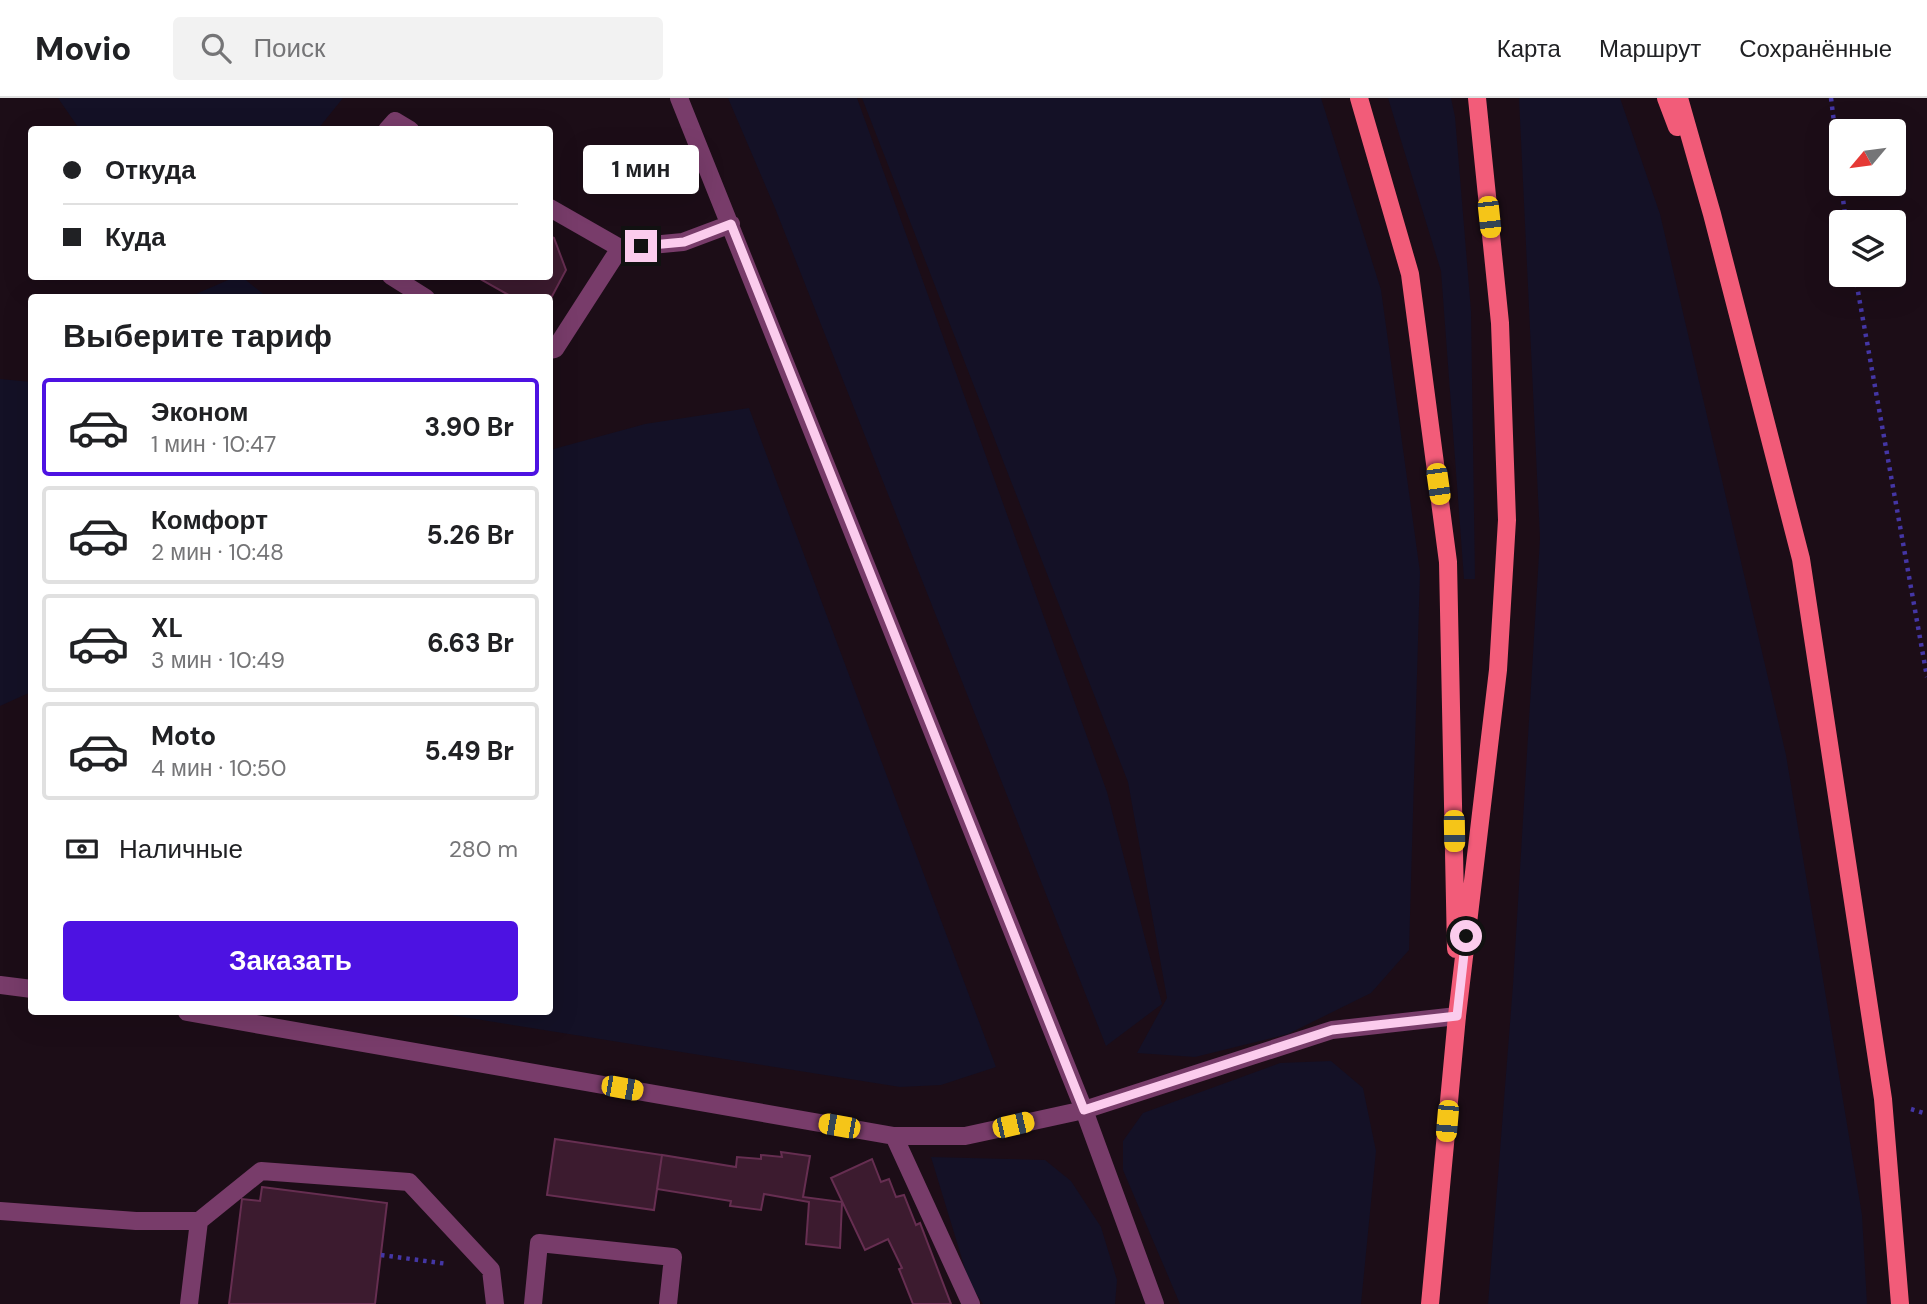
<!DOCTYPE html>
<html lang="ru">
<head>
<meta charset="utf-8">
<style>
  body { margin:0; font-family:"DM Sans",sans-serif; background:#f2f2f2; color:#202124; height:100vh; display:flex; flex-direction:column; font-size:26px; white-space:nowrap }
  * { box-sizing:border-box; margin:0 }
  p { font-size:23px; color:#757577 }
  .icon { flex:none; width:38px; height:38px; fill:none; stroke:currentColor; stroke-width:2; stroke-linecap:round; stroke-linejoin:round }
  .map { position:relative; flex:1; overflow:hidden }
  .details { position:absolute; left:28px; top:196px; width:525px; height:721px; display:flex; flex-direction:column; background:#fff; border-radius:7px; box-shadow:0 7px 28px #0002 }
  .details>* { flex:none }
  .hud { position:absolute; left:28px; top:28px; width:525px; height:154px; border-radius:7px; box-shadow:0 7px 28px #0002; display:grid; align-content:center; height:154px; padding:0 35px; background:#fff }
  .needle { width:46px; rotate:241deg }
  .tools { position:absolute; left:1829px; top:21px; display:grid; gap:14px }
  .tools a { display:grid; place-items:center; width:77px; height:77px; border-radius:7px; background:#fff; box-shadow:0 7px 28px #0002; font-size:35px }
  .end { position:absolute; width:32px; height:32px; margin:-16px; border:9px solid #fbcced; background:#111; box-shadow:0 0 0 4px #111 }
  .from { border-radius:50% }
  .bubble { position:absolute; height:49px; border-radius:7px; background:#fff; box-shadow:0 7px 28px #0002; font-size:23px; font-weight:700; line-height:49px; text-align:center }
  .car { position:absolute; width:21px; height:42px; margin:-21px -10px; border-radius:9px; box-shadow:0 0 5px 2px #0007; background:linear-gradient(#f5c518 24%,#345 0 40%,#f5c518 0 76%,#345 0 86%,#f5c518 0) }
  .hud b { display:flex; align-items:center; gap:24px; height:66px; font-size:26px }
  .hud b+b { border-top:2px solid #e0e0e0 }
  .hud i { width:18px; height:18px; background:#202124 }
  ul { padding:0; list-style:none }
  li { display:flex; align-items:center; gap:21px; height:98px; margin:0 14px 10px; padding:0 21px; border:4px solid #e0e0e0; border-radius:7px }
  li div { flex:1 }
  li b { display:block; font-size:26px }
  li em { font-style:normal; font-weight:700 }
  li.on { border-color:#4d12e2 }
  li>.icon { width:63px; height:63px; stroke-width:1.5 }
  h2 { padding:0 35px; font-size:32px; line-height:84px }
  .pay { display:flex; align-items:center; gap:18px; height:77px; padding:0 35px; font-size:26px }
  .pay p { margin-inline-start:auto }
  .action { display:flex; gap:14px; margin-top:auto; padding:14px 35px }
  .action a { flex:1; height:80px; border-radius:7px; background:#4d12e2; color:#fff; font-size:28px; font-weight:700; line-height:80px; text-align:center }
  header { display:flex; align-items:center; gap:42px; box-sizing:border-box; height:98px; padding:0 35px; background:#fff; border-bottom:2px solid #e0e0e0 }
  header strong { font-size:33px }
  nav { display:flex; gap:38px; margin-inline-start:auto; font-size:24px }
  .search { width:490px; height:63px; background:#f2f2f2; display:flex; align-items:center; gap:18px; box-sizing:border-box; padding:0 24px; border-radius:7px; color:#757577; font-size:26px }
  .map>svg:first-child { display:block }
  .green { fill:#141126 }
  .building { fill:#3c1b2f; stroke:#662e51; stroke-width:2 }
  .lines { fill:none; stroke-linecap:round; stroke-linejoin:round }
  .path { stroke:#4436a5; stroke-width:4.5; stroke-dasharray:3.5 5; stroke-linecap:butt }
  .minor { stroke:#783c6a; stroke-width:18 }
  .major { stroke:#f25c79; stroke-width:18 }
  .route { stroke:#fbcced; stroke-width:9 }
</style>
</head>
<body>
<header>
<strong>Movio</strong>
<div class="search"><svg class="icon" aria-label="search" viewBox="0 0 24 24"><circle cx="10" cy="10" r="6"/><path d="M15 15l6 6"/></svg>Поиск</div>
<nav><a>Карта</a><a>Маршрут</a><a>Сохранённые</a></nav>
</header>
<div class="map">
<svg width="1927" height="1206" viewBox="0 0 1927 1206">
  <rect width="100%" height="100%" fill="#1c0d17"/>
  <path class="green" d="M 58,0 L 343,0 L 318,31 L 80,32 Z
    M 728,0 L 857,0 L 1107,694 L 1162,906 L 1106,948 L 775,110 Z
    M 862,0 L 1321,0 L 1381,192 L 1420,474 L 1409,852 L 1371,895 L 1288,936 L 1195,959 L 1137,955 L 1167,900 L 1128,684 Z
    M 1388,0 L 1451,0 L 1455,19 L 1471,213 L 1475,481 L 1464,481 L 1441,173 Z
    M 1519,0 L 1620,0 L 1660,116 L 1786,657 L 1862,1117 L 1867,1206 L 1488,1206 L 1513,887 L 1540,440 Z
    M 235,179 L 242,179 L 267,199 L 189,199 Z
    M 0,281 L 32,284 L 31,594 L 0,608 Z
    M 749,310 L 996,969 L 941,987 L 900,989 L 432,914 L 550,914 L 550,352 L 645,326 Z
    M 1331,963 L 1363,990 L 1376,1053 L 1361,1206 L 1180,1206 L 1123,1072 L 1123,1043 L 1143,1015 L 1280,965 Z
    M 931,1059 L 1045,1062 L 1071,1083 L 1101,1129 L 1117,1182 L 1115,1206 L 983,1206 L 969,1184 Z"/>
  <path class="building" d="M 550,138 L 554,140 L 566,172 L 550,202 L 550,200 L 514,200 L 475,178 L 550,178 Z
    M 555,1041 L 662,1057 L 654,1112 L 547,1097 Z
    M 781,1054 L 810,1058 L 803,1099 L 842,1104 L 840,1150 L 806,1146 L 809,1104 L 764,1096 L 761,1112 L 730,1108 L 731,1103 L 657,1091 L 662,1057 L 736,1069 L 737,1059 L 761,1061 L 761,1057 L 782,1059 Z
    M 872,1061 L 881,1084 L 889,1081 L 896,1099 L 904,1097 L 916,1127 L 920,1125 L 951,1206 L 913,1206 L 899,1171 L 902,1170 L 888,1141 L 865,1152 L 831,1080 Z
    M 262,1089 L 387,1105 L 375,1206 L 229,1206 L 242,1101 L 260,1103 Z"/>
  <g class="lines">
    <path class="path" d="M 1831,0 L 1841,82
      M 1841,86 L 1846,124
      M 1855,177 L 1927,579
      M 1911,1011 L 1927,1016
      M 381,1157 L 448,1166"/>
    <path class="minor" d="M 679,0 L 1084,1012 L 1155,1206
      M 387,32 L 395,23 L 410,32
      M 550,110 L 620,150 L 683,144 L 731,126
      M 391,178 L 426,200
      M 550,252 L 555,251 L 620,150
      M 0,887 L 32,891
      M 187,914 L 894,1038 L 965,1038 L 1084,1012 L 1332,932 L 1457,918
      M 894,1038 L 971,1206
      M 0,1113 L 136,1123 L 199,1123 L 261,1073 L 409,1084 L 491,1172 L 495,1206
      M 189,1206 L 199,1123
      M 533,1206 L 539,1145 L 673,1159 L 668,1206"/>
    <path class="major" d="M 1359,0 L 1410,176 L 1448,464 L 1456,851
      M 1666,0 L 1677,29
      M 1679,0 L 1712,116 L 1801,461 L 1883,1001 L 1900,1206
      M 1430,1206 L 1457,918 L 1498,572 L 1507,422 L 1500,225 L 1477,0"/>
  </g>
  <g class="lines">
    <path class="route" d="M 641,148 L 684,144 L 731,126 L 1084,1012 L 1332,932 L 1457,918 L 1466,838"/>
  </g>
</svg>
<div class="tools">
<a><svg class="needle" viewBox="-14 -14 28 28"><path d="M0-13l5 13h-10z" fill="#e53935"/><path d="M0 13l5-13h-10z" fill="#757577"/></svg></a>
<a><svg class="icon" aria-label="layers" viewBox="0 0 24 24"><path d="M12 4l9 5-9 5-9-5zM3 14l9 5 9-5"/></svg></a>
</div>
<i class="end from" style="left:1466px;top:838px"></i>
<i class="end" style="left:641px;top:148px"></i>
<div class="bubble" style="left:583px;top:47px;width:116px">1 мин</div>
<i class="car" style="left:1489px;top:119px;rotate:174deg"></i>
<i class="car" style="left:1438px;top:386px;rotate:172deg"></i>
<i class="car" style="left:1454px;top:733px;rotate:179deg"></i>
<i class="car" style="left:622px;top:990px;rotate:100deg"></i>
<i class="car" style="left:1447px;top:1023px;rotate:185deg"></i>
<i class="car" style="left:1013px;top:1027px;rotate:77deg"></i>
<i class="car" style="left:839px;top:1028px;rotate:280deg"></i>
<div class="hud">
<b><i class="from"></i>Откуда</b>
<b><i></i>Куда</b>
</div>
<section class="details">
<h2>Выберите тариф</h2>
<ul>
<li class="on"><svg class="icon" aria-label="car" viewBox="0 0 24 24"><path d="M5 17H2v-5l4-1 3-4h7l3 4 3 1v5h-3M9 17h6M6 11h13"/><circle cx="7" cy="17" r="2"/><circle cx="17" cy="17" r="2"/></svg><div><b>Эконом</b><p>1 мин · 10:47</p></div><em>3.90 Br</em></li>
<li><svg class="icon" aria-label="car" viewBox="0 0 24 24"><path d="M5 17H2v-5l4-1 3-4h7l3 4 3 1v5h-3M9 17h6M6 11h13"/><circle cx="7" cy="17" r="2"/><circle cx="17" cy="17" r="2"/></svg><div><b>Комфорт</b><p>2 мин · 10:48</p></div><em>5.26 Br</em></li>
<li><svg class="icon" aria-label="car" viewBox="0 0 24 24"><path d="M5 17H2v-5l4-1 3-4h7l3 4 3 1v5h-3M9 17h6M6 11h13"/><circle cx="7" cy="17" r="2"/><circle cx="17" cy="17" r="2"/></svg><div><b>XL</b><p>3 мин · 10:49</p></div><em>6.63 Br</em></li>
<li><svg class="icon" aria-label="car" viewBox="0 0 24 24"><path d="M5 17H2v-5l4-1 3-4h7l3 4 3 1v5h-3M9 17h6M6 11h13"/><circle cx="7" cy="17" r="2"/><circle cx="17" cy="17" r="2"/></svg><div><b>Moto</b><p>4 мин · 10:50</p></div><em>5.49 Br</em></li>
</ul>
<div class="pay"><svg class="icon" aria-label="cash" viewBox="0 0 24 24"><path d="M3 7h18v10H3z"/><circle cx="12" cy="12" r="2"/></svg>Наличные<p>280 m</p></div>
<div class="action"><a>Заказать</a></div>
</section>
</div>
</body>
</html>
